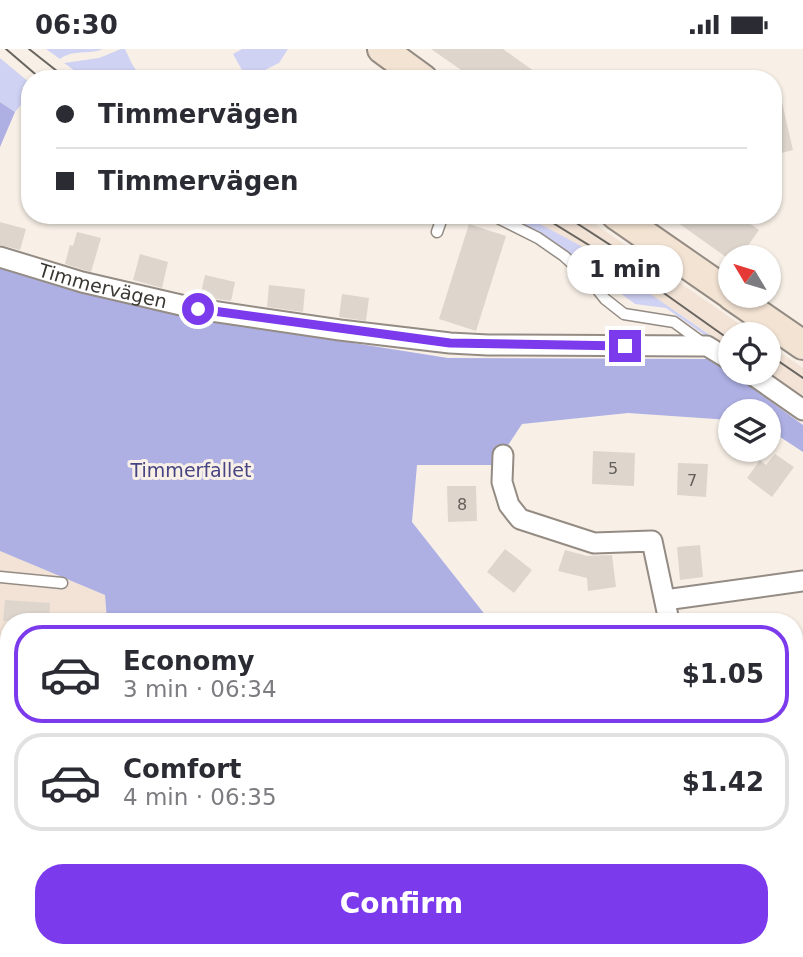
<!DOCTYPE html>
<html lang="en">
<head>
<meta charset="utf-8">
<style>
  body { margin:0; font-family:"DejaVu Sans",sans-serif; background:#f2f2f3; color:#2b2b33; height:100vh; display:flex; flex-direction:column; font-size:26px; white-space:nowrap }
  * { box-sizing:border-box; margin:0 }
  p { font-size:23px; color:#7c7c81 }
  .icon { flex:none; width:38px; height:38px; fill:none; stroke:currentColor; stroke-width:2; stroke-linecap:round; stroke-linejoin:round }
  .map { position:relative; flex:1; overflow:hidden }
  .sheet { position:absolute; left:0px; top:564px; width:803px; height:345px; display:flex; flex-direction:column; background:#fff; border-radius:28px 28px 0 0; box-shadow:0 2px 5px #0004 }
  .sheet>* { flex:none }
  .banner { position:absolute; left:21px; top:21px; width:761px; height:154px; border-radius:28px; box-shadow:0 2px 5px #0004; display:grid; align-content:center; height:154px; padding:0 35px; background:#fff }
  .needle { width:46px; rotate:308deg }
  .fabs { position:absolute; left:718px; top:196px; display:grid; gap:14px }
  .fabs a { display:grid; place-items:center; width:63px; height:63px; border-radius:50%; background:#fff; box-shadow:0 2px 5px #0004; font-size:35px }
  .end { position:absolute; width:32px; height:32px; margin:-16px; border:9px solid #7c3aed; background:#fff; box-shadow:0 0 0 4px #fff }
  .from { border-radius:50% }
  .bubble { position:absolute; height:49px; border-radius:24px; background:#fff; box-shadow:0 2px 5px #0004; font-size:23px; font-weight:700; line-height:49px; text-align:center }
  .banner b { display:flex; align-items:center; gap:24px; height:66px; font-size:26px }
  .banner b+b { border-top:2px solid #e1e1e2 }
  .banner i { width:18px; height:18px; background:#2b2b33 }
  ul { padding:12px 0 0; list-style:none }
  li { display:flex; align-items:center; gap:21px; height:98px; margin:0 14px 10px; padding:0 21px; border:4px solid #e1e1e2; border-radius:28px }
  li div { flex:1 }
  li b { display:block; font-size:26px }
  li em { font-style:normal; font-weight:700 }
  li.current { border-color:#7c3aed }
  li>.icon { width:63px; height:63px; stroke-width:1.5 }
  .cta { display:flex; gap:14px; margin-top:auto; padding:14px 35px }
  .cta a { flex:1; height:80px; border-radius:28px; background:#7c3aed; color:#fff; font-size:28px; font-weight:700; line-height:80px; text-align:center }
  .status { display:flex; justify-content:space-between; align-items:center; height:49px; padding:0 35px; background:#fff; direction:ltr }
  .status svg { height:19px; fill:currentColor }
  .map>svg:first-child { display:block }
  .built { fill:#f2e3d6 }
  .green { fill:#d0d2f4 }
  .forest { fill:#aeb0e4 }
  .building { fill:#ded6cd }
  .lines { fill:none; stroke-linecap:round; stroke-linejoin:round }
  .lane-casing { stroke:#948c84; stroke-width:13 }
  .street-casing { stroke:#948c84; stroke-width:23 }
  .secondary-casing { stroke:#948c84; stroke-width:32 }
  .lane { stroke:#fff; stroke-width:10 }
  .street { stroke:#fff; stroke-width:19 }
  .secondary { stroke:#f3e3d3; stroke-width:28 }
  .tram { stroke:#68645f; stroke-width:2 }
  .route { stroke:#7c3aed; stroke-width:9 }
  .labels { text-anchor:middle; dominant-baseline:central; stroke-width:6; stroke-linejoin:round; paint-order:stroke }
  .number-label { font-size:16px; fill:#635f5a }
  .street-label { font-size:19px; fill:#3a3733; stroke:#f8f0e7 }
  .park-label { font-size:19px; fill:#464483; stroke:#f8f0e7 }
</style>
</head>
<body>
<div class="status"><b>06:30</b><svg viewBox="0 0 49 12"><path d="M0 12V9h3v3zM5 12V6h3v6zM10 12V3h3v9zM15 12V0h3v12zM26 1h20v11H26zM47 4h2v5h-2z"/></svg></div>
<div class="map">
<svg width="803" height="908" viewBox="0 0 803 908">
  <rect width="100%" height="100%" fill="#f8f0e7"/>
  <path class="built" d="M 525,166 L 582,166 L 754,285 L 730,285 L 730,300 L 680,265 Z
    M 768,295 L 803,319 L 803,351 L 764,324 L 768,324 Z
    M 0,502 L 105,546 L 107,572 L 9,572 L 9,676 L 0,676 Z"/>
  <path class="green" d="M 46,0 L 103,0 C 89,6 73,0 60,10 Z
    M 121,0 L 125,0 L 132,15 L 142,30 L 86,30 L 64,14 L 99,9 Z
    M 242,0 L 288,0 L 279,14 L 247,30 L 233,5 Z
    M 0,9 L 30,34 L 30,45 L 15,63 L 0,53 Z
    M 525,167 L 581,197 L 730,300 L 730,304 L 666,259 L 635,255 L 574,210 L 521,176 Z"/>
  <path class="forest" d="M 0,53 L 15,63 L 0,98 Z
    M 0,215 L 170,265 L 448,309 L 713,310 L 803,376 L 803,403 L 768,380 L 768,362 L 730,362 L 730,371 L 628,364 L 522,375 L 495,416 L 417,416 L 412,473 L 490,572 L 107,572 L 105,546 L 0,502 Z
    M 0,832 L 9,833 L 9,900 L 66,900 L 60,908 L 0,908 Z
    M 337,900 L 565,900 L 565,908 L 343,908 Z"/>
  <path class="building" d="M 431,0 L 503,0 L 545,30 L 474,30 Z
    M 780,45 L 793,101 L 774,106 L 774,46 Z
    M 667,166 L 738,166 L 759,181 L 740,208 L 726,208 Z
    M 0,173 L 26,180 L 20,201 L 0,196 Z
    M 469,175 L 506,187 L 476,282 L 439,270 Z
    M 77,183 L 101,189 L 91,223 L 65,215 L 70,196 L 73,197 Z
    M 140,205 L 168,213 L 162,239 L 133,231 Z
    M 205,226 L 235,233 L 231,252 L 200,248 Z
    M 269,236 L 305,240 L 303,263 L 267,258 Z
    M 342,245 L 369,249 L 366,272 L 339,268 Z
    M 593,402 L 635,404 L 634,437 L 592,435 Z
    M 775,405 L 794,418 L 772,448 L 747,429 L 760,411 L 766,416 Z
    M 678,414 L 708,415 L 706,448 L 677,446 Z
    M 447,437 L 476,437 L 477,472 L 448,473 Z
    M 700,496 L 703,528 L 680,531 L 677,498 Z
    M 505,500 L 532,521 L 514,544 L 487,523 Z
    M 565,501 L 587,507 L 612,506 L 616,538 L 588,542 L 587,529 L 558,522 Z
    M 5,551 L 50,554 L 49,572 L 3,572 Z"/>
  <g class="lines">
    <g class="lane-casing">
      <path id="lane" d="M 492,166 L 538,189 L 564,207 L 589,230 L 605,250 L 624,265 L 674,273 L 704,295
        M 437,183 L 443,166
        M 0,528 L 62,534"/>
    </g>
    <g class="street-casing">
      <g id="street">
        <path id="s1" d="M 0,208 L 82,233 L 198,260 L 340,281 L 450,294 L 488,296 L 707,297 L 730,311"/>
        <path d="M 750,324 L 803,361"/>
        <path d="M 503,406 L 502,433 L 509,456 L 520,470 L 594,494 L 652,492 L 669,572"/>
        <path d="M 665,551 L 803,532"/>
        <path d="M 0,804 L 9,806"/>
        <path d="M 217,900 L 225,908"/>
        <path d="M 153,908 L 160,900"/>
        <path d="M 697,908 L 697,900"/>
      </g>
    </g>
    <g class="secondary-casing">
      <path id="secondary" d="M 382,0 L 423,30
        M 616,166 L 730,245
        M 732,247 L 803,296"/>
    </g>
    <use href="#lane" class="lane"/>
    <use href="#street" class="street"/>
    <use href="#secondary" class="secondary"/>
    <path class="tram" d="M 6,0 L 41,30
      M 29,0 L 67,30
      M 540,166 L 644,230 L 730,291
      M 564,166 L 652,223
      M 768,305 L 803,329"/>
  </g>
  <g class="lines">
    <path class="route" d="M 198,260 L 450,294 L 625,297"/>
  </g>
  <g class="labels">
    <g class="number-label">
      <text x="613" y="419">5</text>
      <text x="692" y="431">7</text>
      <text x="462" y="455">8</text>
    </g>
    <g class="street-label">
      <text stroke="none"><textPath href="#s1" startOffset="107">Timmervägen</textPath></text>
    </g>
    <g class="park-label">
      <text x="191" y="421">Timmerfallet</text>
    </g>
  </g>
</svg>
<div class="fabs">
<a><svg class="needle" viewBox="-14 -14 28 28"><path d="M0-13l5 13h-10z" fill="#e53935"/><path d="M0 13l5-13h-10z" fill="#7c7c81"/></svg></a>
<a><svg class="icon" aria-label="locate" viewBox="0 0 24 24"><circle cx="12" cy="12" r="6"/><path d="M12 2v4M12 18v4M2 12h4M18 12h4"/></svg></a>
<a><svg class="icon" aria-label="layers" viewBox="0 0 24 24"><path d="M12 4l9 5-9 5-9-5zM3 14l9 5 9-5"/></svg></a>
</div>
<i class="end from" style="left:198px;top:260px"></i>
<i class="end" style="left:625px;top:297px"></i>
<div class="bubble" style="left:567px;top:196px;width:116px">1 min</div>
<div class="banner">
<b><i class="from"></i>Timmervägen</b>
<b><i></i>Timmervägen</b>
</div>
<section class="sheet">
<ul>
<li class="current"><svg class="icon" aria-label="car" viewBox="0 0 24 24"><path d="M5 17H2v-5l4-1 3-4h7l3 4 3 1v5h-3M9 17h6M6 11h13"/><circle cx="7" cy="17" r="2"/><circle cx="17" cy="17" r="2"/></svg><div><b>Economy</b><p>3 min · 06:34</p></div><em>$1.05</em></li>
<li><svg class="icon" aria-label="car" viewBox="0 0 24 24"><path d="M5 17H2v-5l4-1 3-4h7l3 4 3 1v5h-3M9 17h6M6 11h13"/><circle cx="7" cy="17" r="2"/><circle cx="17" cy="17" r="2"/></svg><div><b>Comfort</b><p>4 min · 06:35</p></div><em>$1.42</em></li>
</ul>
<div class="cta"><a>Confirm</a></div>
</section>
</div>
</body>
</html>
